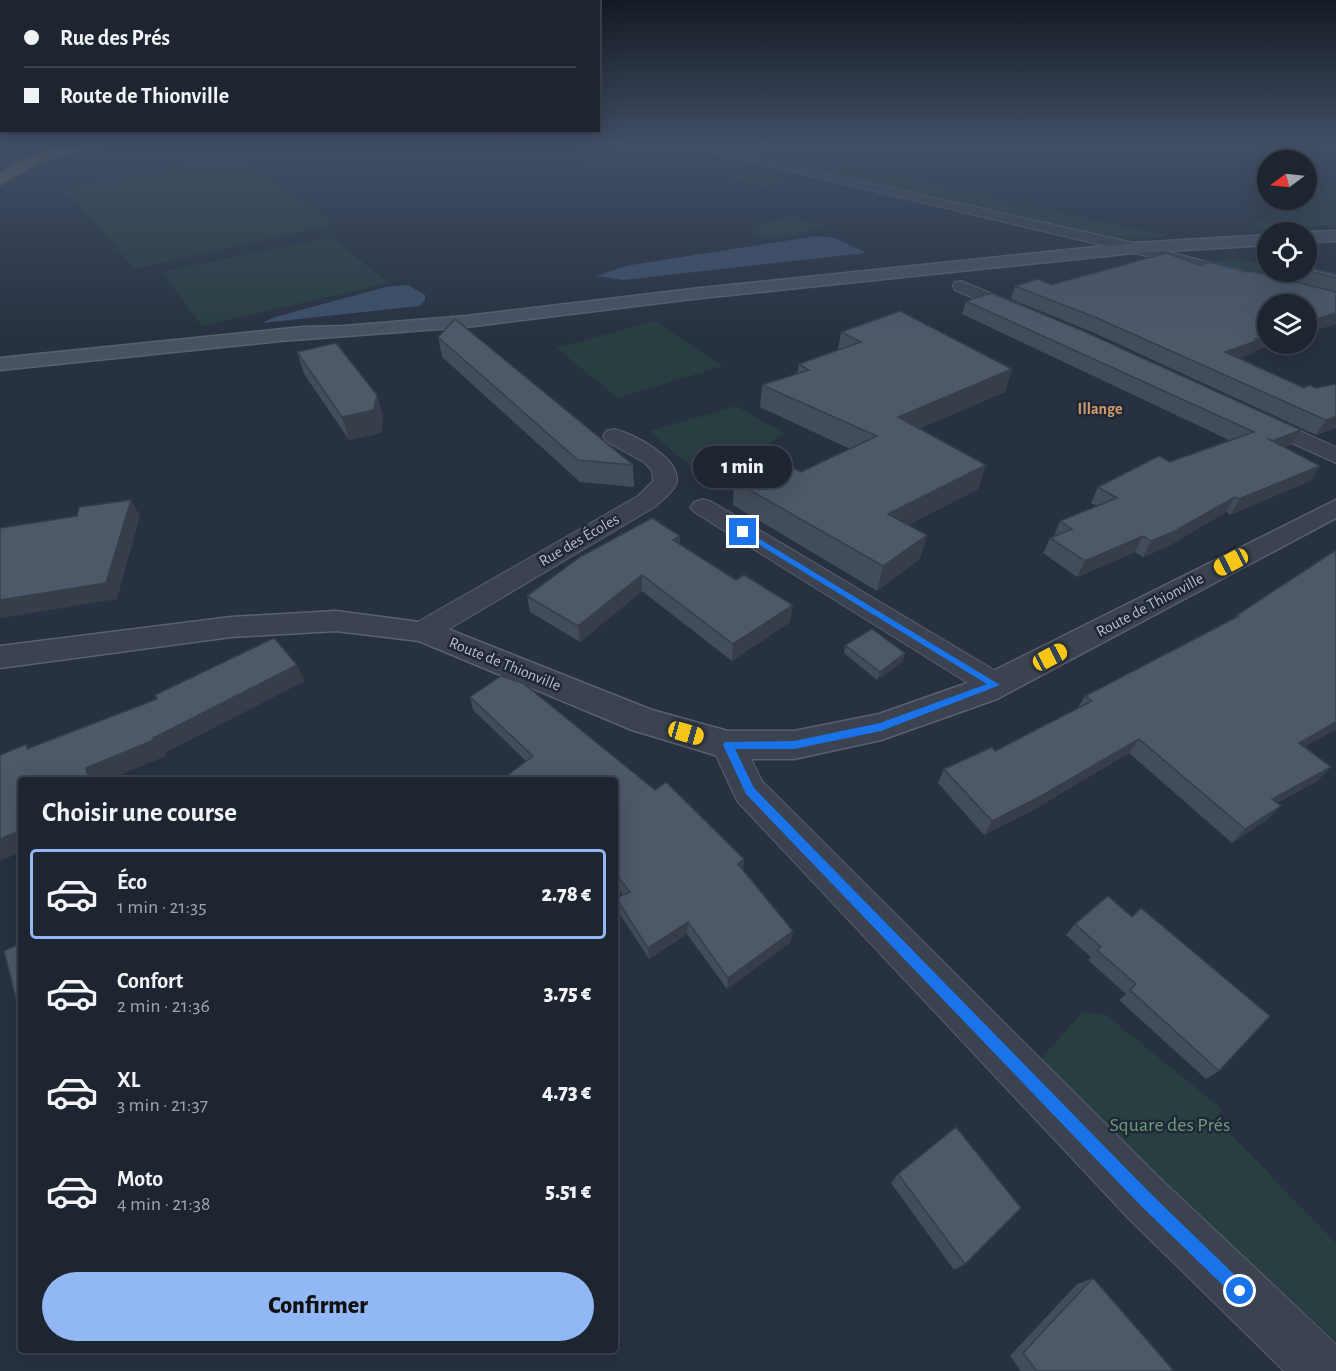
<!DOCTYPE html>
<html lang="fr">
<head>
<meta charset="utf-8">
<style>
  body { margin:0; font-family:"Alegreya Sans",sans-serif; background:#252d39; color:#f1f3f6; height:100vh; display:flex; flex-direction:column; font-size:22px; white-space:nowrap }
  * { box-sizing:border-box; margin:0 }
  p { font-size:20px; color:#a0a5ab }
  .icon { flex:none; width:33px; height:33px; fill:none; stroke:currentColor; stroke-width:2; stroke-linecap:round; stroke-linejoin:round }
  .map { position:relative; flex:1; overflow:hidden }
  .drawer { position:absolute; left:18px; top:777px; width:600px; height:576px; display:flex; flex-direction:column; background:#1d2531; border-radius:6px; box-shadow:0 6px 24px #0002,0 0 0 2px #3b424d }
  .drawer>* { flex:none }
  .guide { position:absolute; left:0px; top:0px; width:600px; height:132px; box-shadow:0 6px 24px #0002,0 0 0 2px #3b424d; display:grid; align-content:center; height:132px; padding:0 24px; background:#1d2531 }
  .needle { width:39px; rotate:255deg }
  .controls { position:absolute; left:1257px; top:150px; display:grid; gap:12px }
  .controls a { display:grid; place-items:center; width:60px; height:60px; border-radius:50%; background:#1d2531; box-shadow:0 6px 24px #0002,0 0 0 2px #3b424d; font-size:30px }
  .end { position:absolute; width:27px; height:27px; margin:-14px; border:8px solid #1a73e8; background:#fff; box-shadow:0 0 0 3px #fff }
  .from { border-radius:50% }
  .bubble { position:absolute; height:42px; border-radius:21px; background:#1d2531; box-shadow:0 6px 24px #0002,0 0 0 2px #3b424d; font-size:20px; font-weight:800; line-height:42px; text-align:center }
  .car { position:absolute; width:18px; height:36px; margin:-18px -9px; border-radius:8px; box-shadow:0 0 4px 2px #0007; background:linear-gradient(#f5c518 24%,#345 0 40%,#f5c518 0 76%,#345 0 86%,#f5c518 0) }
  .guide b { display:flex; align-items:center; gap:21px; height:57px; font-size:22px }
  .guide b+b { border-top:2px solid #3b424d }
  .guide i { width:15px; height:15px; background:#f1f3f6 }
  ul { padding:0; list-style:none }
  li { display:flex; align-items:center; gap:18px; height:90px; margin:0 12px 9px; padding:0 12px; border:3px solid transparent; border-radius:6px }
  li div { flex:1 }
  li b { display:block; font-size:22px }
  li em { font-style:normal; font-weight:800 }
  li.selected { border-color:#92b7f5 }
  li>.icon { width:54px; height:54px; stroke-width:1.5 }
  h2 { padding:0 24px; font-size:27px; line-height:72px }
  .cta { display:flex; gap:12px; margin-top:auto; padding:12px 24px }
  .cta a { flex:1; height:69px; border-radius:36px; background:#92b7f5; color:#111; font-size:24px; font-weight:800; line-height:69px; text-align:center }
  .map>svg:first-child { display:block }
  .green { fill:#293e41 }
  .water { fill:#3d4f69 }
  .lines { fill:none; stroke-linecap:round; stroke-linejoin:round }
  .minor-casing { stroke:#59616e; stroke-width:2 }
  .tertiary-casing { stroke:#59616e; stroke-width:3 }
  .secondary-casing { stroke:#59616e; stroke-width:3 }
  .motorway-casing { stroke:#464e5b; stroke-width:3 }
  .minor { fill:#3b4350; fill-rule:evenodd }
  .tertiary { fill:#3b4350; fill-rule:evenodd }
  .secondary { fill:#495263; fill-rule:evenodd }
  .motorway { fill:#766b58; fill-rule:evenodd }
  .wall { fill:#424c5a }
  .shaded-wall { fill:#363e4a }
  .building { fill:#4d5869; stroke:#363e4a; stroke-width:1.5 }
  .route { fill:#1a73e8 }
  .labels { text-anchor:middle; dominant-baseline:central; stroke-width:5; stroke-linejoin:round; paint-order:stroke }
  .far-quarter-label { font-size:16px; font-weight:bold; fill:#d3996a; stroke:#1f2836 }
  .street-label { font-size:16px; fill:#b8bfcb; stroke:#1f2836 }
  .near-park-label { font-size:20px; fill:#6f9b7a; stroke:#1f2836 }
</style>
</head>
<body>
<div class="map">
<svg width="1336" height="1371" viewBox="0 0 1336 1371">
  <rect width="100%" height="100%" fill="#273141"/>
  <path class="green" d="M 782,151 L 1168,236 L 1119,240 L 777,160 Z
    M 237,158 L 336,224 L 135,269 L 63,189 Z
    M 751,171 L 786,182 L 764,188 L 729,177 Z
    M 1336,181 L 1336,225 L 1250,230 C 1268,213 1280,200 1306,200 L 1307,193 Z
    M 789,216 L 830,226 L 780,238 L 753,237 L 751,227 Z
    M 331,237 L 389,283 L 202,326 L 162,272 Z
    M 1241,259 L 1267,266 L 1268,272 L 1288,272 L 1275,282 L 1203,263 Z
    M 655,321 L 723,366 L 618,398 L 556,348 Z
    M 736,406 L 785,434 L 707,480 L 649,431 Z
    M 1083,1012 L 1105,1014 L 1222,1109 L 1216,1119 L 1336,1243 L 1336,1341 L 1184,1204 L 1041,1058 Z"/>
  <path class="water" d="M 816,236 L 835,238 L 866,253 L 623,280 L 597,276 L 625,266 Z
    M 408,285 L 425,295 L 425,300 L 419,306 L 262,323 L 275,317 L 386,287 Z"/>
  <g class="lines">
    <g class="minor-casing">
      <path id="minor" d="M 671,143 L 691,143 L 1134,243 L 1251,273 L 1253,277 L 1245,282 L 1131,252 Z
        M 961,281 L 1027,308 L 1030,312 L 1021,317 L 1015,316 L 955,290 L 953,286 L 955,282 Z
        M 1258,412 L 1336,447 L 1336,463 L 1250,424 L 1247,419 L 1250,414 Z
        M 614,429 C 634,434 679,457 677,481 C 676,490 662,500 656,506 L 434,638 L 424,641 L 414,638 L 409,631 L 414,624 L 638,496 L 653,481 L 652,471 L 645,463 L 606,441 L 603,436 L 606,431 Z
        M 703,499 L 712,502 L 1006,677 L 1011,685 L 1006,693 L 995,697 L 984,693 L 694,512 L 690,507 L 694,502 Z
        M 728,732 L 740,736 L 762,781 L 1164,1182 L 1336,1344 L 1336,1371 L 1284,1371 L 1128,1218 L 737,801 L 711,745 L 716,736 Z"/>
    </g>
    <g class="tertiary-casing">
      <path id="tertiary" d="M 1336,500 L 1336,518 L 997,699 L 881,740 L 794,759 L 728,759 L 632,730 L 419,641 L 336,631 L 231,637 L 0,668 L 0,646 L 231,617 L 336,611 L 435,624 L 652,710 L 728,731 L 794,731 L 879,714 L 973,681 Z"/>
    </g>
    <g class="secondary-casing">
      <path id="secondary" d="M 1336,231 L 1336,241 L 1306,242 L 1305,232 Z
        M 1268,235 L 1268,245 L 1134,253 L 692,299 L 466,327 L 280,341 L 0,370 L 0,358 L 303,327 L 344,326 L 466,316 L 692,289 L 1134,243 Z"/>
    </g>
    <g class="motorway-casing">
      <path id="motorway" d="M 0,143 L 51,143 L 45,147 L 0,150 Z
        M 80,143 L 111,143 L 41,161 L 0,185 L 0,174 C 24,156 52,147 80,143 Z"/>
    </g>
    <use href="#minor" class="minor"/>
    <use href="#tertiary" class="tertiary"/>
    <use href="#secondary" class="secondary"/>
    <use href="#motorway" class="motorway"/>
  </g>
  <path class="wall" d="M 1268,261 L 1268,272 L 1306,272 L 1306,267 L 1336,274 L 1336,324 L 1306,333 L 1306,304 L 1268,344 L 1276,344 L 1254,351 L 1252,354 L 1240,358 L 1304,388 L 1316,388 L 1336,384 L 1336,428 L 1316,435 L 1092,332 L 1011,299 L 1015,286 L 1051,285 L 1202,266 L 1247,272 L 1261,273 Z
    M 966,301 L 1291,445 L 1285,447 L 1320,466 L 1310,481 L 1230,515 L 1226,512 L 1167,547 L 1143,557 L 1135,552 L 1077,577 L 1043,553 L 1050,538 L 1054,536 L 1060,521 L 1097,506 L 1091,503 L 1098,487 L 1231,441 L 962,314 Z
    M 841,332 L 1012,369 L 1005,392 L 920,428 L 986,465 L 978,489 L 908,525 L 920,559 L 877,591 L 733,505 L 734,481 L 801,472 L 850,449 L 760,407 L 762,385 L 797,374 L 799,364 L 838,350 Z
    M 438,337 L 633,465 L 634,487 L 580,482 L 442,357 Z
    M 297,352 L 377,395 L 383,418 L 381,433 L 349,440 L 304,374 Z
    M 680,544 L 790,622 L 732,661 L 642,591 L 580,642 L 530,612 L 527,596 Z
    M 1336,550 L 1336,729 L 1304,747 L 1331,767 L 1317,781 L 1277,803 L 1267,820 L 1232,843 L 1129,753 L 1033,810 L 984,835 L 938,783 L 944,769 L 995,751 L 1077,709 L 1085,696 L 1234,618 L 1237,615 Z
    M 845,645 L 905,653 L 902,662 L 877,680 L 844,653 Z
    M 470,697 L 655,790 L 744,859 L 743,870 L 793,931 L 790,943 L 727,989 L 687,934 L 649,959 L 617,910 L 616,898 L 623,895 L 615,884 L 615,780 L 526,761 L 473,710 Z
    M 1108,896 L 1219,1071 L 1206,1079 L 1119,1000 L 1126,994 L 1088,960 L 1091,957 L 1066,935 L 1075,924 Z
    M 898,1174 L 965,1264 L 954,1270 L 891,1183 Z
    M 1093,1278 L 1174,1371 L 1021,1371 L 1010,1356 L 1077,1284 Z"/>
  <path class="shaded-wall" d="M 1336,313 L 1336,324 L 1306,333 L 1306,322 Z
    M 1268,335 L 1268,344 L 1276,344 L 1254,351 L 1252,354 L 1218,366 L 1225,352 L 1255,339 Z
    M 1012,369 L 1005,392 L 893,440 L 898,417 Z
    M 377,395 L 383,418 L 381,433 L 349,440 L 342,417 Z
    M 1336,417 L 1336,428 L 1316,435 L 1326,420 Z
    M 1301,430 L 1291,445 L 1263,456 L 1272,441 Z
    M 986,465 L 978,489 L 882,538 L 888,514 Z
    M 1320,466 L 1310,481 L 1230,515 L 1239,499 Z
    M 1235,497 L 1226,512 L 1167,547 L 1143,557 L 1151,541 Z
    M 131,500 L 140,516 L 117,599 L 2,618 L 0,616 L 0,600 Z
    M 927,535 L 920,559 L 877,591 L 883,566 Z
    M 680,536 L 680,552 L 673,540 Z
    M 1143,536 L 1135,552 L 1077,577 L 1085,561 Z
    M 642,575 L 642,591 L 580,642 L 578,626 Z
    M 793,605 L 790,622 L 732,661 L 733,644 Z
    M 905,653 L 902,662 L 877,680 L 880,672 Z
    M 297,665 L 305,681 L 165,753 L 166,756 L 108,780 L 89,780 L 86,768 L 153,738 Z
    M 1336,722 L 1336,729 L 1286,757 L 1299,743 Z
    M 1139,739 L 1129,753 L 1033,810 L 984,835 L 992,821 Z
    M 1331,767 L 1317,781 L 1259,813 L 1272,799 Z
    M 1281,806 L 1267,820 L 1232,843 L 1245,829 Z
    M 21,830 L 21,852 L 0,861 L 0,839 Z
    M 744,859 L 742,872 L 738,864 Z
    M 688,922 L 687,934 L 649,959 L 648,948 Z
    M 793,931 L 790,943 L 727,989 L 728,978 Z"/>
  <path class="building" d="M 1166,253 L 1202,266 L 1208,262 L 1247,272 L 1251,271 L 1336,292 L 1336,313 L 1306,322 L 1306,304 L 1268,304 L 1268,335 L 1255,339 L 1259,340 L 1225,352 L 1304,388 L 1310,385 L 1316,388 L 1336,384 L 1336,417 L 1326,420 L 1097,318 L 1015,286 L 1038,279 L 1051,285 Z
    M 1306,267 L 1336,274 L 1336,278 L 1306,270 Z
    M 991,293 L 1081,330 L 1301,430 L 1272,441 L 1267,438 L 1320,466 L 1239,499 L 1235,497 L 1175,531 L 1151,541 L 1143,536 L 1085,561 L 1050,538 L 1072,529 L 1060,521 L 1117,498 L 1098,487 L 1159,456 L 1170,462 L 1254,432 L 966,301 Z
    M 900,311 L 1012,369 L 898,417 L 986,465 L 888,514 L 927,535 L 883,566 L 734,481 L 776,459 L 801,472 L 877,436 L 762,385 L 809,370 L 799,364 L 861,342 L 841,332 Z
    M 455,319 L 633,465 L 578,460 L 438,337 Z
    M 336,343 L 377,395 L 374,410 L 342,417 L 297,352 Z
    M 131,500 L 106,583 L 0,600 L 0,528 L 77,516 L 79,507 Z
    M 652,518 L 680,536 L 673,540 L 736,580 L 744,575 L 793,605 L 733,644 L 642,575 L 578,626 L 527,596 L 580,557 Z
    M 1336,550 L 1336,722 L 1299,743 L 1331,767 L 1272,799 L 1281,806 L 1245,829 L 1139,739 L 1041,796 L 992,821 L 944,769 L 992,747 L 995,751 L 1092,701 L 1085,696 L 1239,616 L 1237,615 Z
    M 872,629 L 905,653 L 880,672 L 845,645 Z
    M 274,638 L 297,665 L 153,738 L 154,740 L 86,768 L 89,780 L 21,780 L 21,830 L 0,839 L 0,755 L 27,744 L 27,749 L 157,699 L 155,695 Z
    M 501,676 L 523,683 L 655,790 L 666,782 L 744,859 L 738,864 L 793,931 L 728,978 L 688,922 L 648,948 L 616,898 L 630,892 L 615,873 L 615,780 L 501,780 L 533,756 L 470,697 Z
    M 1108,896 L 1132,917 L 1141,908 L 1270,1016 L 1219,1071 L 1130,990 L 1136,984 L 1097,950 L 1101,947 L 1075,924 Z
    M 21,943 L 21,1019 L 4,951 Z
    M 956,1127 L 1021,1208 L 965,1264 L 898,1174 Z
    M 1093,1278 L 1174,1371 L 1037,1371 L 1023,1353 Z"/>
  <linearGradient id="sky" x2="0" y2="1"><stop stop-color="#151b24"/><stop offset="0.43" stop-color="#414e65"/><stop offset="1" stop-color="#414e65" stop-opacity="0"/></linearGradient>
  <rect width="1336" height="335" fill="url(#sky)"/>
  <path class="route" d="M 743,529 L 1000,685 L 881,731 L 794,749 L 735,749 L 754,788 L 1151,1194 L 1245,1285 L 1248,1291 L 1245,1296 L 1240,1299 L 1234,1296 L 1140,1205 L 746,794 L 723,745 L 725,742 L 794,741 L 880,723 L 987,684 L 740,533 Z"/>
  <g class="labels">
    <g class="far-quarter-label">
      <text x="1100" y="409">Illange</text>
    </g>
    <g class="street-label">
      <text transform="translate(579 540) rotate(-30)">Rue des Écoles</text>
      <text transform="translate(1150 605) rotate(-28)">Route de Thionville</text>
      <text transform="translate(505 664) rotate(22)">Route de Thionville</text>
    </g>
    <g class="near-park-label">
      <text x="1170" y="1125">Square des Prés</text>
    </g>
  </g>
</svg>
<div class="controls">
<a><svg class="needle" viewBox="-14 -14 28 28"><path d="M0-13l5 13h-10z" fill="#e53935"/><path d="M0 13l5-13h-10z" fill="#a0a5ab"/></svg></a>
<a><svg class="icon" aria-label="locate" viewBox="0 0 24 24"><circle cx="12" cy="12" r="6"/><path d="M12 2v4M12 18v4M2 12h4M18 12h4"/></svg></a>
<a><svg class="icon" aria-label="layers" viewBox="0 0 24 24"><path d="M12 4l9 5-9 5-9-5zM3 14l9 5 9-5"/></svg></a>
</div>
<i class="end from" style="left:1240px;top:1291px"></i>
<i class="end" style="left:743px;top:532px"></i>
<div class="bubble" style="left:693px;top:446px;width:99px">1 min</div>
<i class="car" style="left:1231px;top:562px;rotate:242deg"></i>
<i class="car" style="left:1050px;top:657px;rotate:62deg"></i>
<i class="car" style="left:686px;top:733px;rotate:106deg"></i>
<div class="guide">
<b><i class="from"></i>Rue des Prés</b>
<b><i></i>Route de Thionville</b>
</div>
<section class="drawer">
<h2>Choisir une course</h2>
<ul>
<li class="selected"><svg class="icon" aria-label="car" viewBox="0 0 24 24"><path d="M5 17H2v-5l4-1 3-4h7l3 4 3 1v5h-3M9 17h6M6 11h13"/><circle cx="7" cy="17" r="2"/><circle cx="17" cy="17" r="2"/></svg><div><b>Éco</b><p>1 min · 21:35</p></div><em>2.78 €</em></li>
<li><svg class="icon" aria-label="car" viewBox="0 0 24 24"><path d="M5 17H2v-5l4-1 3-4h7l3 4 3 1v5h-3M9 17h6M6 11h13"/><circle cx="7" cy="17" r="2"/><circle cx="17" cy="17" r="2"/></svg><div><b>Confort</b><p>2 min · 21:36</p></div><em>3.75 €</em></li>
<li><svg class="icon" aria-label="car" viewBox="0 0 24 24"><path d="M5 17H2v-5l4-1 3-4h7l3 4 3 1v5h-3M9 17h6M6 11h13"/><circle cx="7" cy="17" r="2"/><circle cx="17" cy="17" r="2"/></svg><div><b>XL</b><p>3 min · 21:37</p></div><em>4.73 €</em></li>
<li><svg class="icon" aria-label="car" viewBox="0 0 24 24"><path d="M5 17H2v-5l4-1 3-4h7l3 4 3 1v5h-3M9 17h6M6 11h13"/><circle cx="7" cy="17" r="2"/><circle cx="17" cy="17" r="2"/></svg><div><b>Moto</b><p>4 min · 21:38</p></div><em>5.51 €</em></li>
</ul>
<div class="cta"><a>Confirmer</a></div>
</section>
</div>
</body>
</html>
